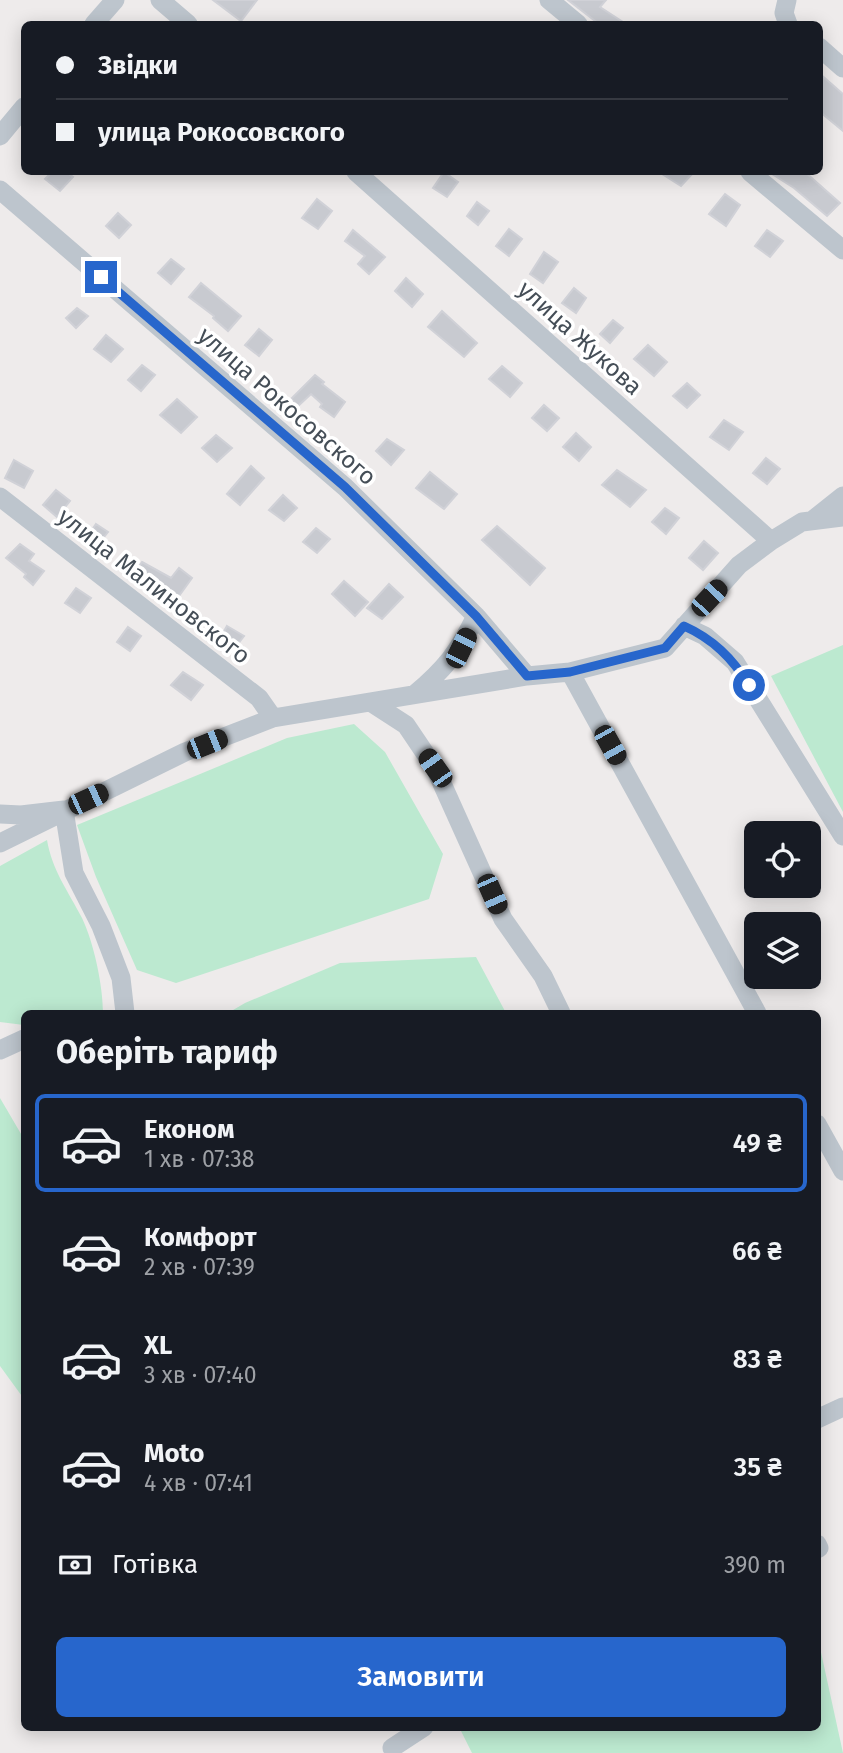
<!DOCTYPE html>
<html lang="uk">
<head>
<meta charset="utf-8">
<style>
  body { margin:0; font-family:"Fira Sans",sans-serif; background:#20242c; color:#f1f3f6; height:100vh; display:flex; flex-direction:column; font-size:26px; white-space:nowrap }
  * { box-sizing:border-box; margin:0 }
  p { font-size:23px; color:#9ea1a6 }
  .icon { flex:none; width:38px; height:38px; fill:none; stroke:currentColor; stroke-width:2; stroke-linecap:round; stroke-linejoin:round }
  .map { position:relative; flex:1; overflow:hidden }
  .details { position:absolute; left:21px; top:1010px; width:800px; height:721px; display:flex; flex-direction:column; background:#171b24; border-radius:10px; box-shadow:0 4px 18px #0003 }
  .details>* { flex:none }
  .banner { position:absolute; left:21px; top:21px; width:802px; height:154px; border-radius:10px; box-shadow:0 4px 18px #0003; display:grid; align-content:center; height:154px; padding:0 35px; background:#171b24 }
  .controls { position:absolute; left:744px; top:821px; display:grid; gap:14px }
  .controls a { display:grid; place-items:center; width:77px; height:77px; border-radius:10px; background:#171b24; box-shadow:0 4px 18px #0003; font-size:35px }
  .end { position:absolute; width:32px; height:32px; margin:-16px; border:9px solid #2766cc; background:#fff; box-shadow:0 0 0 4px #fff }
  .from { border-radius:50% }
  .car { position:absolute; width:21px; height:42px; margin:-21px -10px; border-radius:9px; box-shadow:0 0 5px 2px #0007; background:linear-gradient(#222 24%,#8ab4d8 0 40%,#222 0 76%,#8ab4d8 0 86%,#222 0) }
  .banner b { display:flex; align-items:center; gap:24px; height:66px; font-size:26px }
  .banner b+b { border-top:2px solid #363941 }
  .banner i { width:18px; height:18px; background:#f1f3f6 }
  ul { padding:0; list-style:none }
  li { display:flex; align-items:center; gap:21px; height:98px; margin:0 14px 10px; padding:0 21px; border:4px solid transparent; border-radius:10px }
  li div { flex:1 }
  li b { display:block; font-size:26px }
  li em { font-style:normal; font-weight:600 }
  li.current { border-color:#2766cc }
  li>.icon { width:63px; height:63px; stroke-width:1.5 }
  h2 { padding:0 35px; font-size:32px; line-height:84px }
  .pay { display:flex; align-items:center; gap:18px; height:77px; padding:0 35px; font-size:26px }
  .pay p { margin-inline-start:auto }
  .button { display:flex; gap:14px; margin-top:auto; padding:14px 35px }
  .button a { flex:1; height:80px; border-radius:10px; background:#2766cc; color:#fff; font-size:28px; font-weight:600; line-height:80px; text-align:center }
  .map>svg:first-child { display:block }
  .green { fill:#bce9d0 }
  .building { fill:#c8cad0; stroke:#d0d1d7; stroke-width:2 }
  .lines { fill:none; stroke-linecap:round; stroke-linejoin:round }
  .minor { stroke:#bdc5cd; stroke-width:19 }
  .route { stroke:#2766cc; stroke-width:9 }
  .labels { text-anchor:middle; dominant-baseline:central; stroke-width:7; stroke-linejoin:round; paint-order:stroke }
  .street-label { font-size:24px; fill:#454e57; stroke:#fff }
</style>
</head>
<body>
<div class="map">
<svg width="843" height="1753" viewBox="0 0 843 1753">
  <rect width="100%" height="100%" fill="#eeebeb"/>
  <path class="green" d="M 843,645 L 843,812 L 771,676 Z
    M 354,724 L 385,752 L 443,854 L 429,899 L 176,983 L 137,970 L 96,877 L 77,825 L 287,738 Z
    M 47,840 C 52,870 68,891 82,918 C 94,943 103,986 103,1013 L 24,1013 L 24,1025 L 0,1022 L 0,866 Z
    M 476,957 L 506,1013 L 228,1013 L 245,1003 L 340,963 Z
    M 0,1098 L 24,1139 L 24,1399 L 0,1366 Z
    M 817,1634 L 843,1753 L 472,1753 L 459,1727 L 817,1727 Z"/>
  <path class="building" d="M 213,0 L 257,0 L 241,21 Z
    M 568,0 L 606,0 L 600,7 L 626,24 L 599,24 Z
    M 819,73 L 843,94 L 843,131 L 819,111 Z
    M 52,172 L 66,172 L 73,177 L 60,191 L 45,179 Z
    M 444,172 L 458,182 L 447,197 L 433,188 Z
    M 659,172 L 694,172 L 681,186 Z
    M 769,172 L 805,172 L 840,203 L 827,216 L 794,188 Z
    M 725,194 L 740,205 L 726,226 L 709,214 Z
    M 317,199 L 332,211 L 318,229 L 302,218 Z
    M 477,202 L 489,211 L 478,225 L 467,216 Z
    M 118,213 L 131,225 L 119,238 L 106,226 Z
    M 509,229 L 522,239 L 509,256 L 496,246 Z
    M 353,230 L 385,257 L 369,274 L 358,264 L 365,256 L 345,241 Z
    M 767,230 L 783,241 L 770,257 L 755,246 Z
    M 544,252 L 558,262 L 543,283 L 530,274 Z
    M 171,259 L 184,269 L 171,284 L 158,273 Z
    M 406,278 L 423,294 L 412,307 L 395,291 Z
    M 201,283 L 241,316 L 228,331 L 213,318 L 214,316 L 189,297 Z
    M 574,288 L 586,298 L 576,313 L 562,303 Z
    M 77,308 L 88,316 L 76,328 L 66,318 Z
    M 442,311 L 477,343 L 464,357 L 428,327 Z
    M 613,320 L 623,328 L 610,343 L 600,334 Z
    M 259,329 L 272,340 L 259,356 L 245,345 Z
    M 106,335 L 123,349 L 111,362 L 94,349 Z
    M 648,345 L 667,362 L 654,376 L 634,359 Z
    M 142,365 L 155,375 L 141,391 L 128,380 Z
    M 502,366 L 522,383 L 510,397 L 489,379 Z
    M 315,375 L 324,382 L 322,384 L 345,402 L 334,417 L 320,407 L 322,404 L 311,394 L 298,406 L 291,399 Z
    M 687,383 L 700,395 L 687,408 L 673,396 Z
    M 177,399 L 197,417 L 181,433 L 160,415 Z
    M 544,405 L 559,418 L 547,431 L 532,418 Z
    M 724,420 L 743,432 L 729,450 L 710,437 Z
    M 576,433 L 591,447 L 579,461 L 563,447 Z
    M 216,435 L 232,448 L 217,462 L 202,448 Z
    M 387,439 L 404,450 L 391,465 L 376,451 Z
    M 766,458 L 780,469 L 767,484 L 753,473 Z
    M 14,460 L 33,471 L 24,488 L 5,478 Z
    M 251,466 L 264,478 L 240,505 L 227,494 Z
    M 617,470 L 646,490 L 630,507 L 602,485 Z
    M 430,472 L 457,494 L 444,509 L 416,488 Z
    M 56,490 L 70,501 L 57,517 L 43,505 Z
    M 283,495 L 297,508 L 284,521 L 269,510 Z
    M 665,508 L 679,518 L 666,534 L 652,522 Z
    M 96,524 L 108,532 L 96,547 L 85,540 Z
    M 497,526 L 545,568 L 530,585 L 482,540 Z
    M 316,528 L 330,539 L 317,553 L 303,542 Z
    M 704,541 L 718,553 L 703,570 L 689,558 Z
    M 20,544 L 34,554 L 29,561 L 44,571 L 33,585 L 24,577 L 26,574 L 6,558 Z
    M 142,562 L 171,578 L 179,568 L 192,578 L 174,603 L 133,576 Z
    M 344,581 L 368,602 L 355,616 L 332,594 Z
    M 389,584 L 403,597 L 382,619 L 367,608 Z
    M 76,588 L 91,598 L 80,613 L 65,603 Z
    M 227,626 L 244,636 L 234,649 L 219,640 Z
    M 128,627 L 141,636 L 130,651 L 117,642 Z
    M 183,672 L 203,685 L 191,700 L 171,685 Z"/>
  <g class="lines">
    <path class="minor" d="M 160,0 L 188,24
      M 549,0 L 578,24
      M 787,0 L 784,13 L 788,24
      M 94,24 L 115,0
      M 819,47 L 843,68
      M 0,136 L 24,107
      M 356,172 L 771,541
      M 750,172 L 843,250
      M 0,190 L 345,487 L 476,616 L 527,676
      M 0,497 L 259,698 L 273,718
      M 814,519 L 843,496
      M 684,626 L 705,636 L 735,662 L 843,836
      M 570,672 L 757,1013
      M 415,694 C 445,669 459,651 476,616
      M 372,703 L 406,725 L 435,768 L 503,919 L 543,976 L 561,1013
      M 0,814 L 21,815 L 64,810 L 74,873 L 101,926 L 121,978 L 125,1013
      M 0,843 L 185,752 L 273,718 L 527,676 L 570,672 L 665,648 L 739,565 L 771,541 L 802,522 L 843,517
      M 0,1050 L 24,1039
      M 817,1124 L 843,1171
      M 817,1419 L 843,1407
      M 817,1544 L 819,1548 L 817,1549
      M 392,1748 L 424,1727"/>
  </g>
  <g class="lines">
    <path class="route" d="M 101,277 L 345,487 L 476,616 L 527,676 L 570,672 L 665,648 L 684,626 C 713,639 732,658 749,685"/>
  </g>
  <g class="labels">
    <g class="street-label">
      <text transform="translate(580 338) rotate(42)">улица Жукова</text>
      <text transform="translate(287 406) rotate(41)">улица Рокосовского</text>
      <text transform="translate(154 586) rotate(38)">улица Малиновского</text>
    </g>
  </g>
</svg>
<div class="controls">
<a><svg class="icon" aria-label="locate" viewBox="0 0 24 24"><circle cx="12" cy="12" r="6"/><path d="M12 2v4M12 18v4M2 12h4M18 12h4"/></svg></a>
<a><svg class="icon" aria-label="layers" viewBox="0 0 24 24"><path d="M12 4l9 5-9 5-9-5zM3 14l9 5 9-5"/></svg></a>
</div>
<i class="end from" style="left:749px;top:685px"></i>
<i class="end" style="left:101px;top:277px"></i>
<i class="car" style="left:709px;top:598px;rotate:43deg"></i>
<i class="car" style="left:461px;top:648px;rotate:26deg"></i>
<i class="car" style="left:207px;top:744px;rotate:68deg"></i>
<i class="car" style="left:610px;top:745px;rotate:151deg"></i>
<i class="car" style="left:435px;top:768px;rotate:325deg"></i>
<i class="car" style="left:88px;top:799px;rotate:65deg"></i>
<i class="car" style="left:492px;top:894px;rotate:156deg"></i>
<div class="banner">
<b><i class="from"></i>Звідки</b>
<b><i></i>улица Рокосовского</b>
</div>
<section class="details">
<h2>Оберіть тариф</h2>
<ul>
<li class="current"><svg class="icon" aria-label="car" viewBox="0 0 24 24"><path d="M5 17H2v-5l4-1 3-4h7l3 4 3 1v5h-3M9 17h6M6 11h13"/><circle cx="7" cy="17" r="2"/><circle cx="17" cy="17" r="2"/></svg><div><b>Економ</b><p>1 хв · 07:38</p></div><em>49 ₴</em></li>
<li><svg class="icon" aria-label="car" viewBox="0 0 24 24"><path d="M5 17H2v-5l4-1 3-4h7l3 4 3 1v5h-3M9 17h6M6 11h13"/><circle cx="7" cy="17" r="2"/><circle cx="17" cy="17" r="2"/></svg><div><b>Комфорт</b><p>2 хв · 07:39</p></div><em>66 ₴</em></li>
<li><svg class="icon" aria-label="car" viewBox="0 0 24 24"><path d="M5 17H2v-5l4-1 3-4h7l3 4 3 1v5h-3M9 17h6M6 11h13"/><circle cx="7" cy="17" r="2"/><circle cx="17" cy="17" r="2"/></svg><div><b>XL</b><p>3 хв · 07:40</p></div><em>83 ₴</em></li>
<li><svg class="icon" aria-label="car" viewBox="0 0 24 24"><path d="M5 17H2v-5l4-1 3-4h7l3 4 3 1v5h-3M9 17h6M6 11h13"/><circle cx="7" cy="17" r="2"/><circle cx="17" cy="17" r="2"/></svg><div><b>Moto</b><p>4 хв · 07:41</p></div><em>35 ₴</em></li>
</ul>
<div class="pay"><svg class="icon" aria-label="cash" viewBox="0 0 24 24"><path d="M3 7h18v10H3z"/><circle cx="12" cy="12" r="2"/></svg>Готівка<p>390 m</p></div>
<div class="button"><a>Замовити</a></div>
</section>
</div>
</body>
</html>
